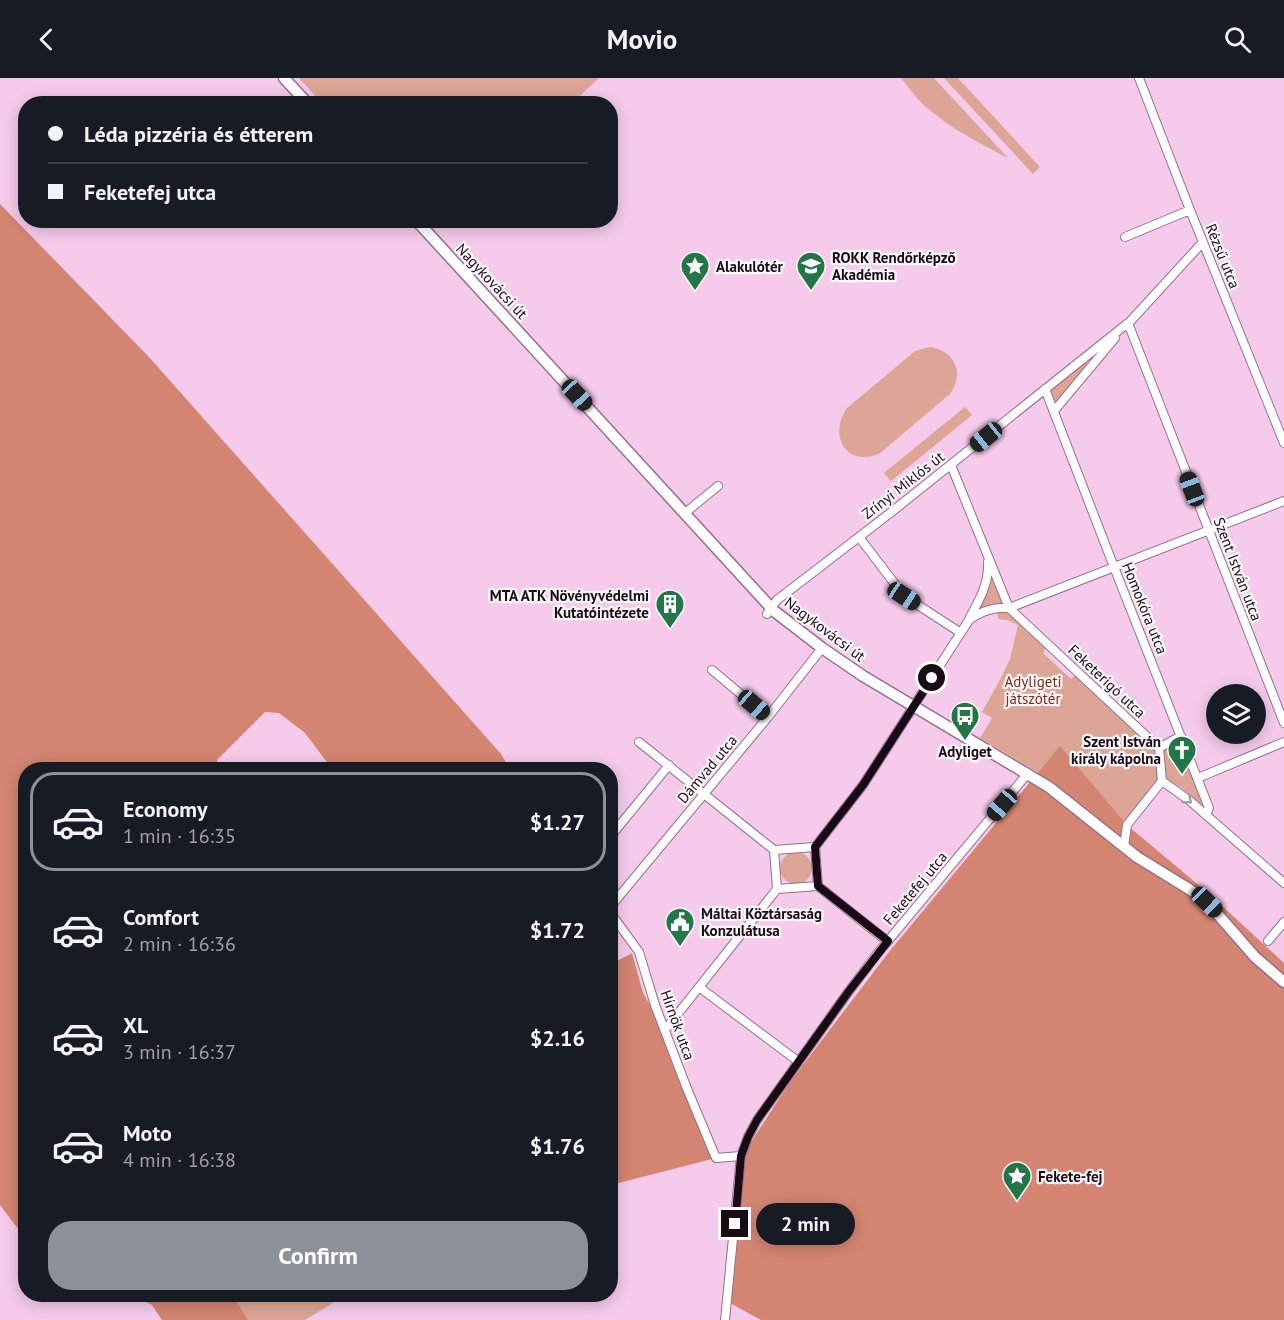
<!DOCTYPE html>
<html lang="en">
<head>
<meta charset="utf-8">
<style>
  body { margin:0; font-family:"PT Sans",sans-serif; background:#20242c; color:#f1f3f6; height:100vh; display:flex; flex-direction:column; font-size:22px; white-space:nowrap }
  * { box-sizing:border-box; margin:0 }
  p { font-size:20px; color:#9ea1a6 }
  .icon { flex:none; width:33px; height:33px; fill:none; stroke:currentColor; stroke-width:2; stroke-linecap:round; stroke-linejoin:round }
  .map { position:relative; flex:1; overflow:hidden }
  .side { position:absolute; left:18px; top:684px; width:600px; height:540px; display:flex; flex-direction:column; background:#171b24; border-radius:24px; box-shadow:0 3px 15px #0003 }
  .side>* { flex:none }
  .top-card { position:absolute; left:18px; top:18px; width:600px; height:132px; border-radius:24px; box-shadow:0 3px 15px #0003; display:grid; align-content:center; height:132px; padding:0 30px; background:#171b24 }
  .buttons { position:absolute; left:1206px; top:606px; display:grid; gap:12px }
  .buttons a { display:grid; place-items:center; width:60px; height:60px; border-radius:50%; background:#171b24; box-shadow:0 3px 15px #0003; font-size:30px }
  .end { position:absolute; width:27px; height:27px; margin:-14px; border:8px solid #190b16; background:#fff; box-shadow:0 0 0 3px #fff }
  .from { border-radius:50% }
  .bubble { position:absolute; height:42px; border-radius:21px; background:#171b24; box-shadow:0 3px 15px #0003; font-size:20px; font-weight:700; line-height:42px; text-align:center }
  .car { position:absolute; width:18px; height:36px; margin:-18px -9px; border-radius:8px; box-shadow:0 0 4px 2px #0007; background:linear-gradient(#222 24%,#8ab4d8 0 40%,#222 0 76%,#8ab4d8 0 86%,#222 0) }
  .top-card b { display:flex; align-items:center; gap:21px; height:57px; font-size:22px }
  .top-card b+b { border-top:2px solid #363941 }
  .top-card i { width:15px; height:15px; background:#f1f3f6 }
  ul { padding:10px 0 0; list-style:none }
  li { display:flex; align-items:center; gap:18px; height:99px; margin:0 12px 9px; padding:0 18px; border:3px solid transparent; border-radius:24px }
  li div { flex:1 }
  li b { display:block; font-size:22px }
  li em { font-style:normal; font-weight:700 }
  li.current { border-color:#8c9099 }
  li>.icon { width:54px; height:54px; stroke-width:1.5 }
  .button { display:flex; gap:12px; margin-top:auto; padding:12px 30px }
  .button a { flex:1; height:69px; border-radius:24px; background:#8c9099; color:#fff; font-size:24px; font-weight:700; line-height:69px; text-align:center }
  header { display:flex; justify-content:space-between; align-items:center; height:78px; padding:0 30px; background:#171b24; font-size:27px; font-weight:700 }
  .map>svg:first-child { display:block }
  .green { fill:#dda596 }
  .forest { fill:#d38571 }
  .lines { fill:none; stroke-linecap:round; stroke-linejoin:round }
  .minor-casing { stroke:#966f8d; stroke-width:10 }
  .tertiary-casing { stroke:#966f8d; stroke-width:13 }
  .minor { stroke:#fff; stroke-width:8 }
  .tertiary { stroke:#fff; stroke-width:10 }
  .oneway { stroke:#a39da2 }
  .route { stroke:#190b16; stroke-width:8 }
  .labels { text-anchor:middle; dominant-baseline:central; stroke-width:4.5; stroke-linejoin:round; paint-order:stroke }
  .street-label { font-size:15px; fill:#190b16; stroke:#fdf8fc }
  .poi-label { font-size:15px; font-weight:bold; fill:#190b16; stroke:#fdf8fc; text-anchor:start }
  .park-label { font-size:15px; fill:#83270f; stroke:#fdf8fc }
</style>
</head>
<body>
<header><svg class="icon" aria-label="back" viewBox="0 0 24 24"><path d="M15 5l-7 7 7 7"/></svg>Movio<svg class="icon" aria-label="search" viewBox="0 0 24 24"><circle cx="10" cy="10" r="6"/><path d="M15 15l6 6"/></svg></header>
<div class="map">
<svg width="1284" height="1242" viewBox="0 0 1284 1242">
  <rect width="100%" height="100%" fill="#f5caea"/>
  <path class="green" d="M 299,0 L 599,0 L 572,25 L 323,26 Z
    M 901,0 L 934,0 L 1008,80 C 979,65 950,50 926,29 C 917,21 909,10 901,0 Z
    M 944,0 L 958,0 L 1040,89 L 1033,96 Z
    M 930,269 C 955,273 965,295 950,316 L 879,376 C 846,389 828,358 847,330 L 915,273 Z
    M 1085,282 L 1088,289 L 1055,325 L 1049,311 Z
    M 965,329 L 972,337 L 891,403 L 884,395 Z
    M 992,499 L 993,500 L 1004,525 L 979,530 L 990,500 Z
    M 997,534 L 1003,534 L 1009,536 L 1046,570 L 1043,575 L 1071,601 L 1076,596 L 1155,671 L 1158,702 L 1124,744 L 1060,669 L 1039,695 L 980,660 L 992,640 L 982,634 L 1001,600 L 1010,581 L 1018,547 L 1008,542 L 998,541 Z
    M 1179,663 L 1203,726 L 1201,726 L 1183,711 L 1164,699 L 1162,673 Z
    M780 790a16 16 0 1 1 32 0a16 16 0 1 1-32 0Z
    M 233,1217 L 346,1217 L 305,1242 L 248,1242 Z"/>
  <path class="forest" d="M 0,126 L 149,279 L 501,676 L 510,691 L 332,691 L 305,655 L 279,635 L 265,634 L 217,682 L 219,691 L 26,692 L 25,1160 L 0,1127 Z
    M 1060,668 L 1127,747 L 1208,815 L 1284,885 L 1284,1242 L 761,1242 L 728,1224 L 742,1078 L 790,1004 L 889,874 Z
    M 632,875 L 643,915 L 665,952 L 716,1080 L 611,1107 L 610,882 L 613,885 Z
    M 132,1217 L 233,1217 L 248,1242 L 162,1242 L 152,1227 Z"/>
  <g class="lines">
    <g class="minor-casing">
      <path id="minor" d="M 1139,0 L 1190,132 L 1284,365
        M 1125,159 L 1190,132
        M 1128,245 L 1284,645
        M 1126,248 L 1203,164
        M 1045,311 L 1114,489 L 1207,725 L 1209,730 L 1206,737
        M 1054,333 L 1115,260
        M 951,387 L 1009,530 L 1159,670 L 1162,703 L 1190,723 L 1284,805
        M 685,435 L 718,408
        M 859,459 L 904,518 L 961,555
        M 767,536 L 777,522 L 894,432 L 1128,245
        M 970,539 C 980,521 989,505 988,484
        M 712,592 L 768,639
        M 639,664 L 774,772
        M 1159,670 L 1181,658
        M 1198,700 L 1284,664
        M 610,759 L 669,687
        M 815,769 L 863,707 L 969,542 C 982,533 993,529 1009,530 L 1284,423
        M 1124,769 L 1127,747 L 1162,703
        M 774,772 L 815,769
        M 774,772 L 777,811
        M 818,808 L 887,863
        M 777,811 L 818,808 L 815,769
        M 610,827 L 612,837 L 639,874 L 655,927 L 686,1008 L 716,1080 L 741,1078
        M 611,828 L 768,639 L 822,570
        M 1268,863 L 1284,844
        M 699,909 L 799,984
        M 665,952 L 777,811
        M 725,1242 L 741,1078 L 748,1059 L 757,1042 L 849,913 L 877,876 L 1028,695"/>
    </g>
    <g class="tertiary-casing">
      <path id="tertiary" d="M 284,0 L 308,26
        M 416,142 L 774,533 L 822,570 L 863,598 L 1049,709 L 1137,779 L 1189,811 L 1207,824 L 1255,879 L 1284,904"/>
    </g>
    <use href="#minor" class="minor"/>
    <use href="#tertiary" class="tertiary"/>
  </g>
  <defs><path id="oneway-chevron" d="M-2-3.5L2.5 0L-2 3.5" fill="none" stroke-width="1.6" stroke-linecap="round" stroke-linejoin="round" transform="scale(1.5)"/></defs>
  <use class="oneway" href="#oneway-chevron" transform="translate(1188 722) rotate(40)"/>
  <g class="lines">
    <path class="route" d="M 735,1146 L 741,1078 L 748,1059 L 757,1042 L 849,913 L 888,863 L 818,808 L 815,769 L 863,707 L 932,600"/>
  </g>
  <defs>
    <g id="sight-pin" transform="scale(1.5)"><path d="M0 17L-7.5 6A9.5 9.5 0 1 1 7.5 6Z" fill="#237648" stroke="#fdf8fc"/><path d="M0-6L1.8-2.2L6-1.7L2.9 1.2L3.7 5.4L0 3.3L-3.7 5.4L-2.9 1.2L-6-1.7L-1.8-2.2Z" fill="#fff"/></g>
    <g id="school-pin" transform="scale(1.5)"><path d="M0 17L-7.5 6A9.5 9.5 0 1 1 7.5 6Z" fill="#237648" stroke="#fdf8fc"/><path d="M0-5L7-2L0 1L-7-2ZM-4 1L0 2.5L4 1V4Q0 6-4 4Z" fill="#fff"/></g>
    <g id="building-pin" transform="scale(1.5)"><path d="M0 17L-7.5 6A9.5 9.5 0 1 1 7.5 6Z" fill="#237648" stroke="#fdf8fc"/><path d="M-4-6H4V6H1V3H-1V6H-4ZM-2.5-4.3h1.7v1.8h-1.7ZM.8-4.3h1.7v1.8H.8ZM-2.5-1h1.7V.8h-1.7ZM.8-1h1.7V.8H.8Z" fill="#fff"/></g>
    <g id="bus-pin" transform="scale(1.5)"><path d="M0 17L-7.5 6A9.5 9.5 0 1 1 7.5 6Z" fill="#237648" stroke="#fdf8fc"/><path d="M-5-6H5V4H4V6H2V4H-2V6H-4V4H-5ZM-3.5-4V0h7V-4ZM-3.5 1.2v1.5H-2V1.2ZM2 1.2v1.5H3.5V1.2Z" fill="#fff"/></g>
    <g id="church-pin" transform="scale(1.5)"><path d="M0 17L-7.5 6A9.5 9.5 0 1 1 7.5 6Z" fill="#237648" stroke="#fdf8fc"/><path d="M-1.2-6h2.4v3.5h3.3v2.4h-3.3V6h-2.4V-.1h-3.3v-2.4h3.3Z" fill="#fff"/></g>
    <g id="civic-pin" transform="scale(1.5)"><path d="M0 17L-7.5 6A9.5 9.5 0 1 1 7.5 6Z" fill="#237648" stroke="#fdf8fc"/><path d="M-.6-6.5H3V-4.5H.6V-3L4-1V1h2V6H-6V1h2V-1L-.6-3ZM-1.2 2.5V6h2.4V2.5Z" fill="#fff"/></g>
  </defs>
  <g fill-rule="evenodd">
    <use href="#sight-pin" x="695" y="188"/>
    <use href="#school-pin" x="811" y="188"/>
    <use href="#building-pin" x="670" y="526"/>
    <use href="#bus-pin" x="965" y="638"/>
    <use href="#church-pin" x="1182" y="672"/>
    <use href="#civic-pin" x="680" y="844"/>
    <use href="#sight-pin" x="1017" y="1098"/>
  </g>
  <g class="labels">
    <g class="street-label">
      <text transform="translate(1223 178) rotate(68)">Rézsű utca</text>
      <text transform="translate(492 203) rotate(47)">Nagykovácsi út</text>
      <text transform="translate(903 407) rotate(-38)">Zrínyi Miklós út</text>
      <text transform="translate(1238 491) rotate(69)">Szent István utca</text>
      <text transform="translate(1145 530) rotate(68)">Homokóra utca</text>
      <text transform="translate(825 551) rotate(37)">Nagykovácsi út</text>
      <text transform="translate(1107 603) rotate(43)">Feketerigó utca</text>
      <text transform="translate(707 691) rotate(-50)">Dámvad utca</text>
      <text transform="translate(915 810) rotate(-50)">Feketefej utca</text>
      <text transform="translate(678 947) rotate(70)">Hírnök utca</text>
    </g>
    <g class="poi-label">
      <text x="832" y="179">ROKK Rendőrképző<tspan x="832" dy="17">Akadémia</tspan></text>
      <text x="716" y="188">Alakulótér</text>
      <text x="649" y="517" text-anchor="end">MTA ATK Növényvédelmi<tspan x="649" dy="17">Kutatóintézete</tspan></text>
      <text x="1161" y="663" text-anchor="end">Szent István<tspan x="1161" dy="17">király kápolna</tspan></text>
      <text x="965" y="673" text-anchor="middle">Adyliget</text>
      <text x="701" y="835">Máltai Köztársaság<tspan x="701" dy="17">Konzulátusa</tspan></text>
      <text x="1038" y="1098">Fekete-fej</text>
    </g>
    <g class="park-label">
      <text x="1033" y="603">Adyligeti<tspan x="1033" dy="17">játszótér</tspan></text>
    </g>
  </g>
</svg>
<div class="buttons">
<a><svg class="icon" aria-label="layers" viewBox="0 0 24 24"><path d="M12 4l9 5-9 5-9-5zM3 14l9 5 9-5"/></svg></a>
</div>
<i class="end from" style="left:932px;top:600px"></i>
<i class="end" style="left:735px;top:1146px"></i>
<div class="bubble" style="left:756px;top:1125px;width:99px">2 min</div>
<i class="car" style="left:577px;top:317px;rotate:137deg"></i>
<i class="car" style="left:986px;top:359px;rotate:231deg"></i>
<i class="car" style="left:1192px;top:411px;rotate:339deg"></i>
<i class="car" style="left:904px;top:518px;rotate:123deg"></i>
<i class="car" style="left:754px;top:627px;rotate:131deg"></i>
<i class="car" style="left:1002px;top:727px;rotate:221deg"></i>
<i class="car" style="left:1207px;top:824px;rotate:134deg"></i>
<div class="top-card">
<b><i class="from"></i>Léda pizzéria és étterem</b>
<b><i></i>Feketefej utca</b>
</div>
<section class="side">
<ul>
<li class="current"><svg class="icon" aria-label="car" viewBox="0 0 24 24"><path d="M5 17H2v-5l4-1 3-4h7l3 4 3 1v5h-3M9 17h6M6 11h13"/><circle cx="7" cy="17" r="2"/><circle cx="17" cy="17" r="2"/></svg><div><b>Economy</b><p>1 min · 16:35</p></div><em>$1.27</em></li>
<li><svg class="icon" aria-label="car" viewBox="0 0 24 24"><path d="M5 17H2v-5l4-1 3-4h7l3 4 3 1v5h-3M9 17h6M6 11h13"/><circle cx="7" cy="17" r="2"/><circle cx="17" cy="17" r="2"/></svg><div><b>Comfort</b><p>2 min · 16:36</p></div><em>$1.72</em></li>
<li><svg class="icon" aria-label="car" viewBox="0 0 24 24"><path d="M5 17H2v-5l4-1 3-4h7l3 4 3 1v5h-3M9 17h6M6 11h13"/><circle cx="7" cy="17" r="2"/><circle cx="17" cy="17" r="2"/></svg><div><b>XL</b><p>3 min · 16:37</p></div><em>$2.16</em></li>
<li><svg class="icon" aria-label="car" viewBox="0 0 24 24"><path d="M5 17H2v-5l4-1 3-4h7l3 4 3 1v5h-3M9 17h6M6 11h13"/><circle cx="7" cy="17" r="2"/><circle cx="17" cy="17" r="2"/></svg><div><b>Moto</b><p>4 min · 16:38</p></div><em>$1.76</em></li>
</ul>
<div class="button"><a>Confirm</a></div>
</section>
</div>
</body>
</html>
